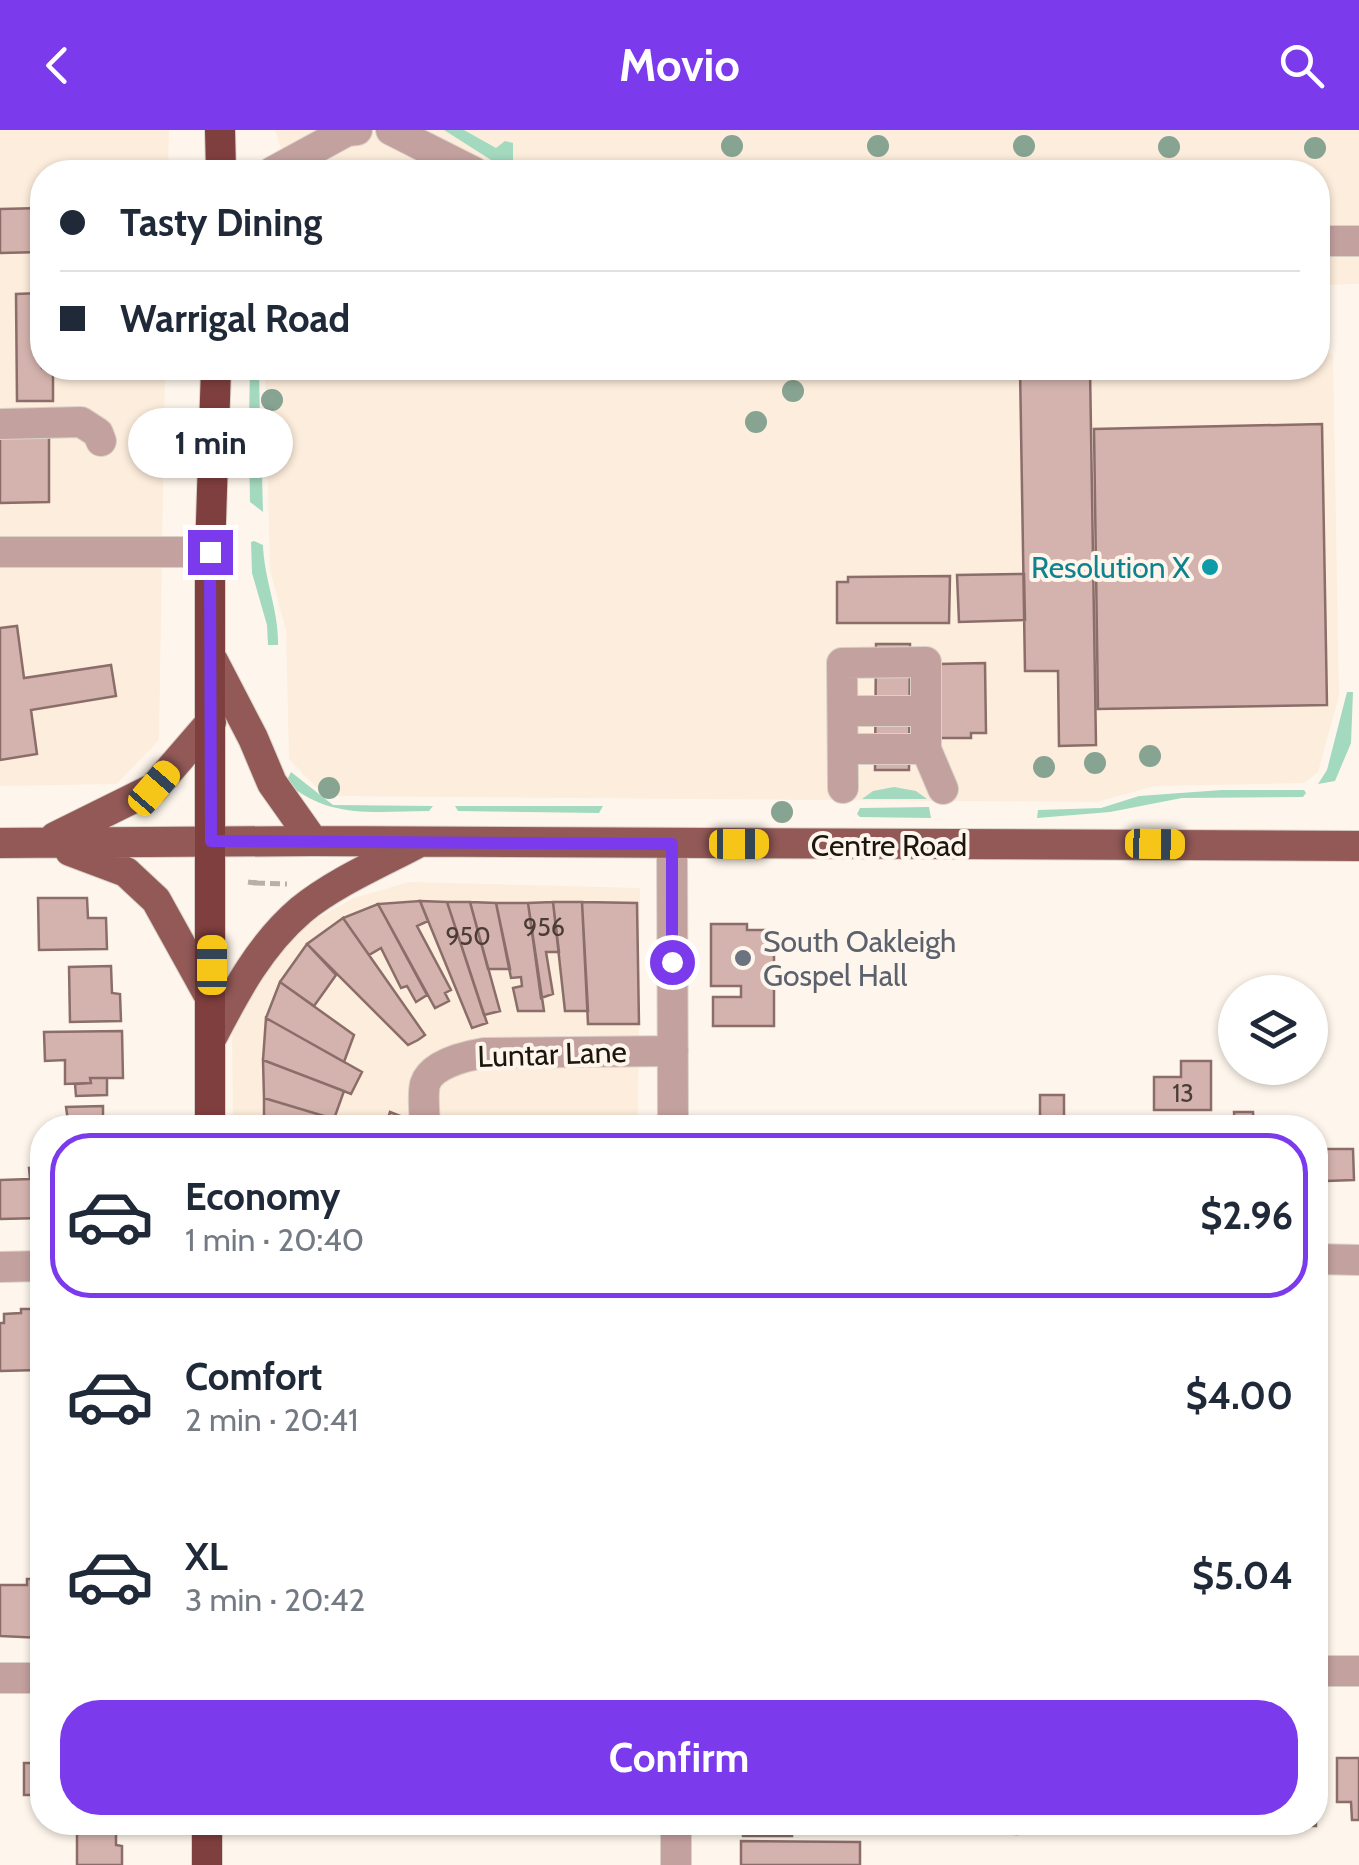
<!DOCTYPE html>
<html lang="en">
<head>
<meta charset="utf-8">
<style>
  body { margin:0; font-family:Cabin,sans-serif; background:#f2f2f3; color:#1f2937; height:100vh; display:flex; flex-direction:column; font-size:38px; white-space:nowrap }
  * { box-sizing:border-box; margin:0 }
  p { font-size:32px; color:#747a83 }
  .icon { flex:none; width:55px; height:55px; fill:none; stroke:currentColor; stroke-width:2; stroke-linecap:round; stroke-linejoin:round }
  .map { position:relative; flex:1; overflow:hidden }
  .panel { position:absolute; left:30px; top:985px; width:1298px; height:720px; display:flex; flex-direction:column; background:#fff; border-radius:40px; box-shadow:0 2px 8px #0004 }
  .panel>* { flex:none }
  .hud { position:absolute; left:30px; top:30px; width:1300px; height:220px; border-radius:40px; box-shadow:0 2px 8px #0004; display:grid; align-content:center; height:220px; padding:0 30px; background:#fff }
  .buttons { position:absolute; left:1218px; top:845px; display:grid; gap:20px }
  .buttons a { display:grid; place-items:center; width:110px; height:110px; border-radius:50%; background:#fff; box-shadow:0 2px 8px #0004; font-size:50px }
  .end { position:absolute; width:45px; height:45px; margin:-22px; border:12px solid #7c3aed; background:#fff; box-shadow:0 0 0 5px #fff }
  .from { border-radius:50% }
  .bubble { position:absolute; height:70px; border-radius:35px; background:#fff; box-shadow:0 2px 8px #0004; font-size:32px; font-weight:700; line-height:70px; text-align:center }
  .car { position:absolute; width:30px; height:60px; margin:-30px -15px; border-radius:12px; box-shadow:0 0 8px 2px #0007; background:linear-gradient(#f5c518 24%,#345 0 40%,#f5c518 0 76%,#345 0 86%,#f5c518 0) }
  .hud b { display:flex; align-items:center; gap:35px; height:95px; font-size:38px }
  .hud b+b { border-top:2px solid #e0e1e3 }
  .hud i { width:25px; height:25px; background:#1f2937 }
  ul { padding:18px 0 0; list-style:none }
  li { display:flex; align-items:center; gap:30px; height:165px; margin:0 20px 15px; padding:0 10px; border:5px solid transparent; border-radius:40px }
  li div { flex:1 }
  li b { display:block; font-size:38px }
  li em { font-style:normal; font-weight:700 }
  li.on { border-color:#7c3aed }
  li>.icon { width:90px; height:90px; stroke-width:1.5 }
  .cta { display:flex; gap:20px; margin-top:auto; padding:20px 30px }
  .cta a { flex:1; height:115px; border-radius:40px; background:#7c3aed; color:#fff; font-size:40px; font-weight:700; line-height:115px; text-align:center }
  header { display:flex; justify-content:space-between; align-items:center; height:130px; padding:0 30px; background:#7c3aed; color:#fff; font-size:45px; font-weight:700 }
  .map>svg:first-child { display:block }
  .built { fill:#fdeddc }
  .green { fill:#a3d9bf }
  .building { fill:#d4b3ae; stroke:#8b6d69; stroke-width:2.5 }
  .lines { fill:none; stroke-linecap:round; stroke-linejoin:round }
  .minor-casing { stroke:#dad2c8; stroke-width:32 }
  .major-casing { stroke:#dad2c8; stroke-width:32 }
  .highway-casing { stroke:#dad2c8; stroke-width:32 }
  .path { stroke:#b8b1a7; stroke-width:5; stroke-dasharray:10 5; stroke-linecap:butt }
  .minor { stroke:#c3a19f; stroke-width:30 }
  .major { stroke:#925957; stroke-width:30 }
  .highway { stroke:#7f3f3e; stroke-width:30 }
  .tree { fill:#87a391 }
  .route { stroke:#7c3aed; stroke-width:12 }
  .culture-dot { fill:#0f9aa8; stroke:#fef6ec; stroke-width:4 }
  .worship-dot { fill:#6b7280; stroke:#fef6ec; stroke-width:4 }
  .labels { text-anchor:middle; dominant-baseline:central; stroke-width:8; stroke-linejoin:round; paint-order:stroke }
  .number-label { font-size:25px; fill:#4b3d36 }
  .culture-label { font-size:30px; fill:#0d838f; stroke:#fef6ec; text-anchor:end }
  .street-label { font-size:30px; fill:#1d160e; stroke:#fef6ec }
  .worship-label { font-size:30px; fill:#5b616d; stroke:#fef6ec; text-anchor:start }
</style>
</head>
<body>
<header><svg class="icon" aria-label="back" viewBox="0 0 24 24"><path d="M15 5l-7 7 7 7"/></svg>Movio<svg class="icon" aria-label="search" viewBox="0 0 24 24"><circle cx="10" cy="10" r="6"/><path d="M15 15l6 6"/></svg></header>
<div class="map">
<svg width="1359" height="1735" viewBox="0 0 1359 1735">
  <rect width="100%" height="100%" fill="#fef6ec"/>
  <path class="built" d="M 0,0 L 169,0 L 168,42 L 42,42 L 42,238 L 165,238 L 159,610 L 117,654 L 0,656 Z
    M 275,0 L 1359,0 L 1359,154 L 1319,155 L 1323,224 L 1333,224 L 1339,566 L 1318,642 L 1304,653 L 1155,656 L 1097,672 L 325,666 L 289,629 L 286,501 L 270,440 L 265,238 L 1318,238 L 1318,42 L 289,42 Z
    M 409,752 L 640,758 L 638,997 L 233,997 L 232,895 L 251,854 L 294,801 L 354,768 Z"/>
  <path class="green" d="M 444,0 L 464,0 L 496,18 L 505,11 L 513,13 L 513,38 L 607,38 L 608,42 L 510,42 Z
    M 250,238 L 259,238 L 260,293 L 249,290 Z
    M 261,308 L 263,382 L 250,372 L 249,314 Z
    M 254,411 L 263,415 C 264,449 279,481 278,515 L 268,515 L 267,495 L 252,443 L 251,412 Z
    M 1347,562 L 1353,562 L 1351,613 L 1335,651 L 1318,654 L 1327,640 Z
    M 291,642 L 333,675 L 433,676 L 429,681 C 375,681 329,690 286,652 Z
    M 894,657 L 916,661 L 927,669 L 862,669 L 873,661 Z
    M 1222,660 L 1304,660 L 1306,663 L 1303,667 L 1182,668 L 1110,682 L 1037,688 L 1038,680 L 1101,678 L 1139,666 Z
    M 455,676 L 603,676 L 599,683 L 458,681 Z
    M 929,677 L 931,688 L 860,687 L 857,684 L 860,678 Z"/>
  <path class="building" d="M 42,78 L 42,122 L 0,123 L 0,79 Z
    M 42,163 L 42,238 L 53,238 L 53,271 L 17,271 L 16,164 Z
    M 1020,238 L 1090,238 L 1096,615 L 1059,616 L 1058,541 L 1025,541 Z
    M 1322,294 L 1327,575 L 1098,579 L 1094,299 Z
    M 49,299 L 49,372 L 0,373 L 0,300 Z
    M 1024,444 L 1025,490 L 959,492 L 957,445 Z
    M 950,446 L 949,493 L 837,493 L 837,452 L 848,452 L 848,447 Z
    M 17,496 L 24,548 L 111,535 L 116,566 L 31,580 L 37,624 L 0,630 L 0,498 Z
    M 876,514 L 910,514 L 909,640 L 875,640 Z
    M 985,533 L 986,603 L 971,603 L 971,608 L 940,608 L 939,534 Z
    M 38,768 L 87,768 L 88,788 L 106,788 L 107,819 L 39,820 Z
    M 420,771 L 428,791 L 417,796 L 451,860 L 445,863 L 449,871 L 435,878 L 378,774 Z
    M 420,771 L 447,772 L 487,893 L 472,898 Z
    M 447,772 L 470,772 L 500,881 L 484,885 Z
    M 470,772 L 496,773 L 510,839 L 488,839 Z
    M 553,772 L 559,822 L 546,822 L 553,864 L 541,868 L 528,773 Z
    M 553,772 L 582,772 L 588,881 L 565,881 Z
    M 582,772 L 637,773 L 639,894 L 588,894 Z
    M 496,773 L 528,773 L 544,881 L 518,881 L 513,858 L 522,856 L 521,847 L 511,848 Z
    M 378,774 L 427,865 L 416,872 L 407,856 L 401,858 L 381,818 L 369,825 L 343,788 Z
    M 343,788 L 425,905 L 418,910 L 408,915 L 307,814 Z
    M 711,794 L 747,794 L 747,800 L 774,800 L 774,896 L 713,896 L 713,867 L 741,867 L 741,856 L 711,856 Z
    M 307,814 L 336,845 L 314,876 L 280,852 Z
    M 111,836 L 112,863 L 120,864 L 121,891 L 70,892 L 69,837 Z
    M 280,852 L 354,905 L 344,932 L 266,888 Z
    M 266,888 L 362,942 L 351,964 L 263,930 Z
    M 122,901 L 123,948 L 90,948 L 91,953 L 65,954 L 65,930 L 45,931 L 44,902 Z
    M 263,930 L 344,961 L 334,989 L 264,968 Z
    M 1181,931 L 1211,931 L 1211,980 L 1154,980 L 1154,947 L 1181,947 Z
    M 90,948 L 107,948 L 107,965 L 76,966 L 75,954 L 91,953 Z
    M 1040,965 L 1064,965 L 1064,998 L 1009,998 L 1040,995 Z
    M 264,968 L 334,989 L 361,998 L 264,998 Z
    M 103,976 L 103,998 L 69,998 L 66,977 Z
    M 390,982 L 413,991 L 413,998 L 385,998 Z
    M 1234,982 L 1253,982 L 1254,998 L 1235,998 Z
    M 1315,1019 L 1353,1019 L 1354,1050 L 1326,1051 L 1326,1056 L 1315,1056 Z
    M 42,1037 L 42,1088 L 0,1089 L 0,1050 L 30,1049 L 29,1038 Z
    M 21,1179 L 32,1179 L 32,1184 L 42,1184 L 42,1235 L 39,1235 L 39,1240 L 0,1241 L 0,1193 L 4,1193 L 4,1184 L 21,1183 Z
    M 27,1449 L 42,1449 L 42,1508 L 0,1506 L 0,1455 L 27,1455 Z
    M 1316,1608 L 1316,1696 L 1292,1696 L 1292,1692 L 1315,1692 Z
    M 1337,1628 L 1359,1628 L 1359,1690 L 1352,1690 L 1351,1672 L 1337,1672 Z
    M 24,1633 L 42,1633 L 42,1665 L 24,1665 Z
    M 77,1692 L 116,1692 L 116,1715 L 122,1716 L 122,1735 L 77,1735 Z
    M 743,1692 L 791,1692 L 792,1706 L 743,1706 Z
    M 974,1692 L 1017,1692 L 1017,1704 L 974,1702 Z
    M 741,1711 L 860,1712 L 860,1735 L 741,1735 Z"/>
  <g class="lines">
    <g class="minor-casing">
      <path id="minor" d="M 391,0 L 474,42
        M 272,42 L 347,1 L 357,0
        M 1318,111 L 1359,111
        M 0,294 L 81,292 L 98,303 L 101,311
        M 0,422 L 210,422
        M 843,581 L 926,581
        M 843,619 L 926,619
        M 843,658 L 842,533 L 926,532 L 926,619 L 943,659
        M 672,715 L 673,998
        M 425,998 C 425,985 422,967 425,954 C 431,934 466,926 484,923 L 673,921
        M 1315,1129 L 1359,1130
        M 0,1137 L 42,1136
        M 1315,1541 L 1359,1541
        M 0,1548 L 42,1548
        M 676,1692 L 676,1735"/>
    </g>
    <g class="major-casing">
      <path id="major" d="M 213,531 L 253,608 L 272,653 L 313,711
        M 55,707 L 154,658 L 211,592
        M 0,713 L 313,711 L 1359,716
        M 70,721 L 126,742 L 156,770 L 212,871
        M 212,907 C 236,861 260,815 301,780 C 334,753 378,734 416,714"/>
    </g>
    <g class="highway-casing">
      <path id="highway" d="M 220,0 L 221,42
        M 210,998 L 210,422 L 216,238
        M 207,1692 L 207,1735"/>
    </g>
    <path class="path" d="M 248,752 L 255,753 L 256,747
      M 255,753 L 287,754"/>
    <use href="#minor" class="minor"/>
    <use href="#major" class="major"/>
    <use href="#highway" class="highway"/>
  </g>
  <g class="tree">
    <circle cx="732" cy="16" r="11"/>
    <circle cx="878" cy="16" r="11"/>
    <circle cx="1024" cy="16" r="11"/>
    <circle cx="1169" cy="17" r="11"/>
    <circle cx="1315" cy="18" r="11"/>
    <circle cx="793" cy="261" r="11"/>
    <circle cx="272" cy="270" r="11"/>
    <circle cx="756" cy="292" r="11"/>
    <circle cx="1150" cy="626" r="11"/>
    <circle cx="1095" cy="633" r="11"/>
    <circle cx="1044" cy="637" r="11"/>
    <circle cx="329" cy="658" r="11"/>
    <circle cx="782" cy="682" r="11"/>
  </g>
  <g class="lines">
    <path class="route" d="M 210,422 L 211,711 L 672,714 L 672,832"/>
  </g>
  <circle class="culture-dot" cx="1210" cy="437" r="10"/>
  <circle class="worship-dot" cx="743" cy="828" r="10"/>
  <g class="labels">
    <g class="number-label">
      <text x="544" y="797">956</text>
      <text x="468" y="806">950</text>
      <text x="1183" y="963">13</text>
    </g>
    <g class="culture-label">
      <text x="1190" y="437">Resolution X</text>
    </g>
    <g class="street-label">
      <text x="889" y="715">Centre Road</text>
      <text transform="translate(552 924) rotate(-2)">Luntar Lane</text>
    </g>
    <g class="worship-label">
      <text x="763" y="811">South Oakleigh<tspan x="763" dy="34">Gospel Hall</tspan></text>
    </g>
  </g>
</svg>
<div class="buttons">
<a><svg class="icon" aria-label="layers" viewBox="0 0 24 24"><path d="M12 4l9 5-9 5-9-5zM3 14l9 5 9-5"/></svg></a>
</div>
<i class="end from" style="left:672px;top:832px"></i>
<i class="end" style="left:210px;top:422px"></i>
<div class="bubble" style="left:128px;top:278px;width:165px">1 min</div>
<i class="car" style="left:154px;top:658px;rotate:41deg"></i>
<i class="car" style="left:739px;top:714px;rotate:90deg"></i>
<i class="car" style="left:1155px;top:714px;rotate:91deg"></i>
<i class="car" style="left:212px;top:835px;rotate:0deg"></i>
<div class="hud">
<b><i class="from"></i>Tasty Dining</b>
<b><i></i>Warrigal Road</b>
</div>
<section class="panel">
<ul>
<li class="on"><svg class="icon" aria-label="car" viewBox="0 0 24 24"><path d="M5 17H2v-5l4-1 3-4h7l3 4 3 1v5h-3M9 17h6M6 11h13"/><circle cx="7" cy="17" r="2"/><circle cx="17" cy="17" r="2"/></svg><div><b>Economy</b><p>1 min · 20:40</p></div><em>$2.96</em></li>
<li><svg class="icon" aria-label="car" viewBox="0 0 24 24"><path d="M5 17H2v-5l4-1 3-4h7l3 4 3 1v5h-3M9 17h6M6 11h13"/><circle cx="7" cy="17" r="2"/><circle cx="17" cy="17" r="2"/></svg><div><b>Comfort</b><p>2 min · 20:41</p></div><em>$4.00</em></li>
<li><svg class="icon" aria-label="car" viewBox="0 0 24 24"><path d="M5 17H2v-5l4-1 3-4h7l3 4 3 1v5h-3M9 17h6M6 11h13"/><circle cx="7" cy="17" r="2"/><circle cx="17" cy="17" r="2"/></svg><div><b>XL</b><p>3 min · 20:42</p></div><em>$5.04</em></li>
</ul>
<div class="cta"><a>Confirm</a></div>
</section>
</div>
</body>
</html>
